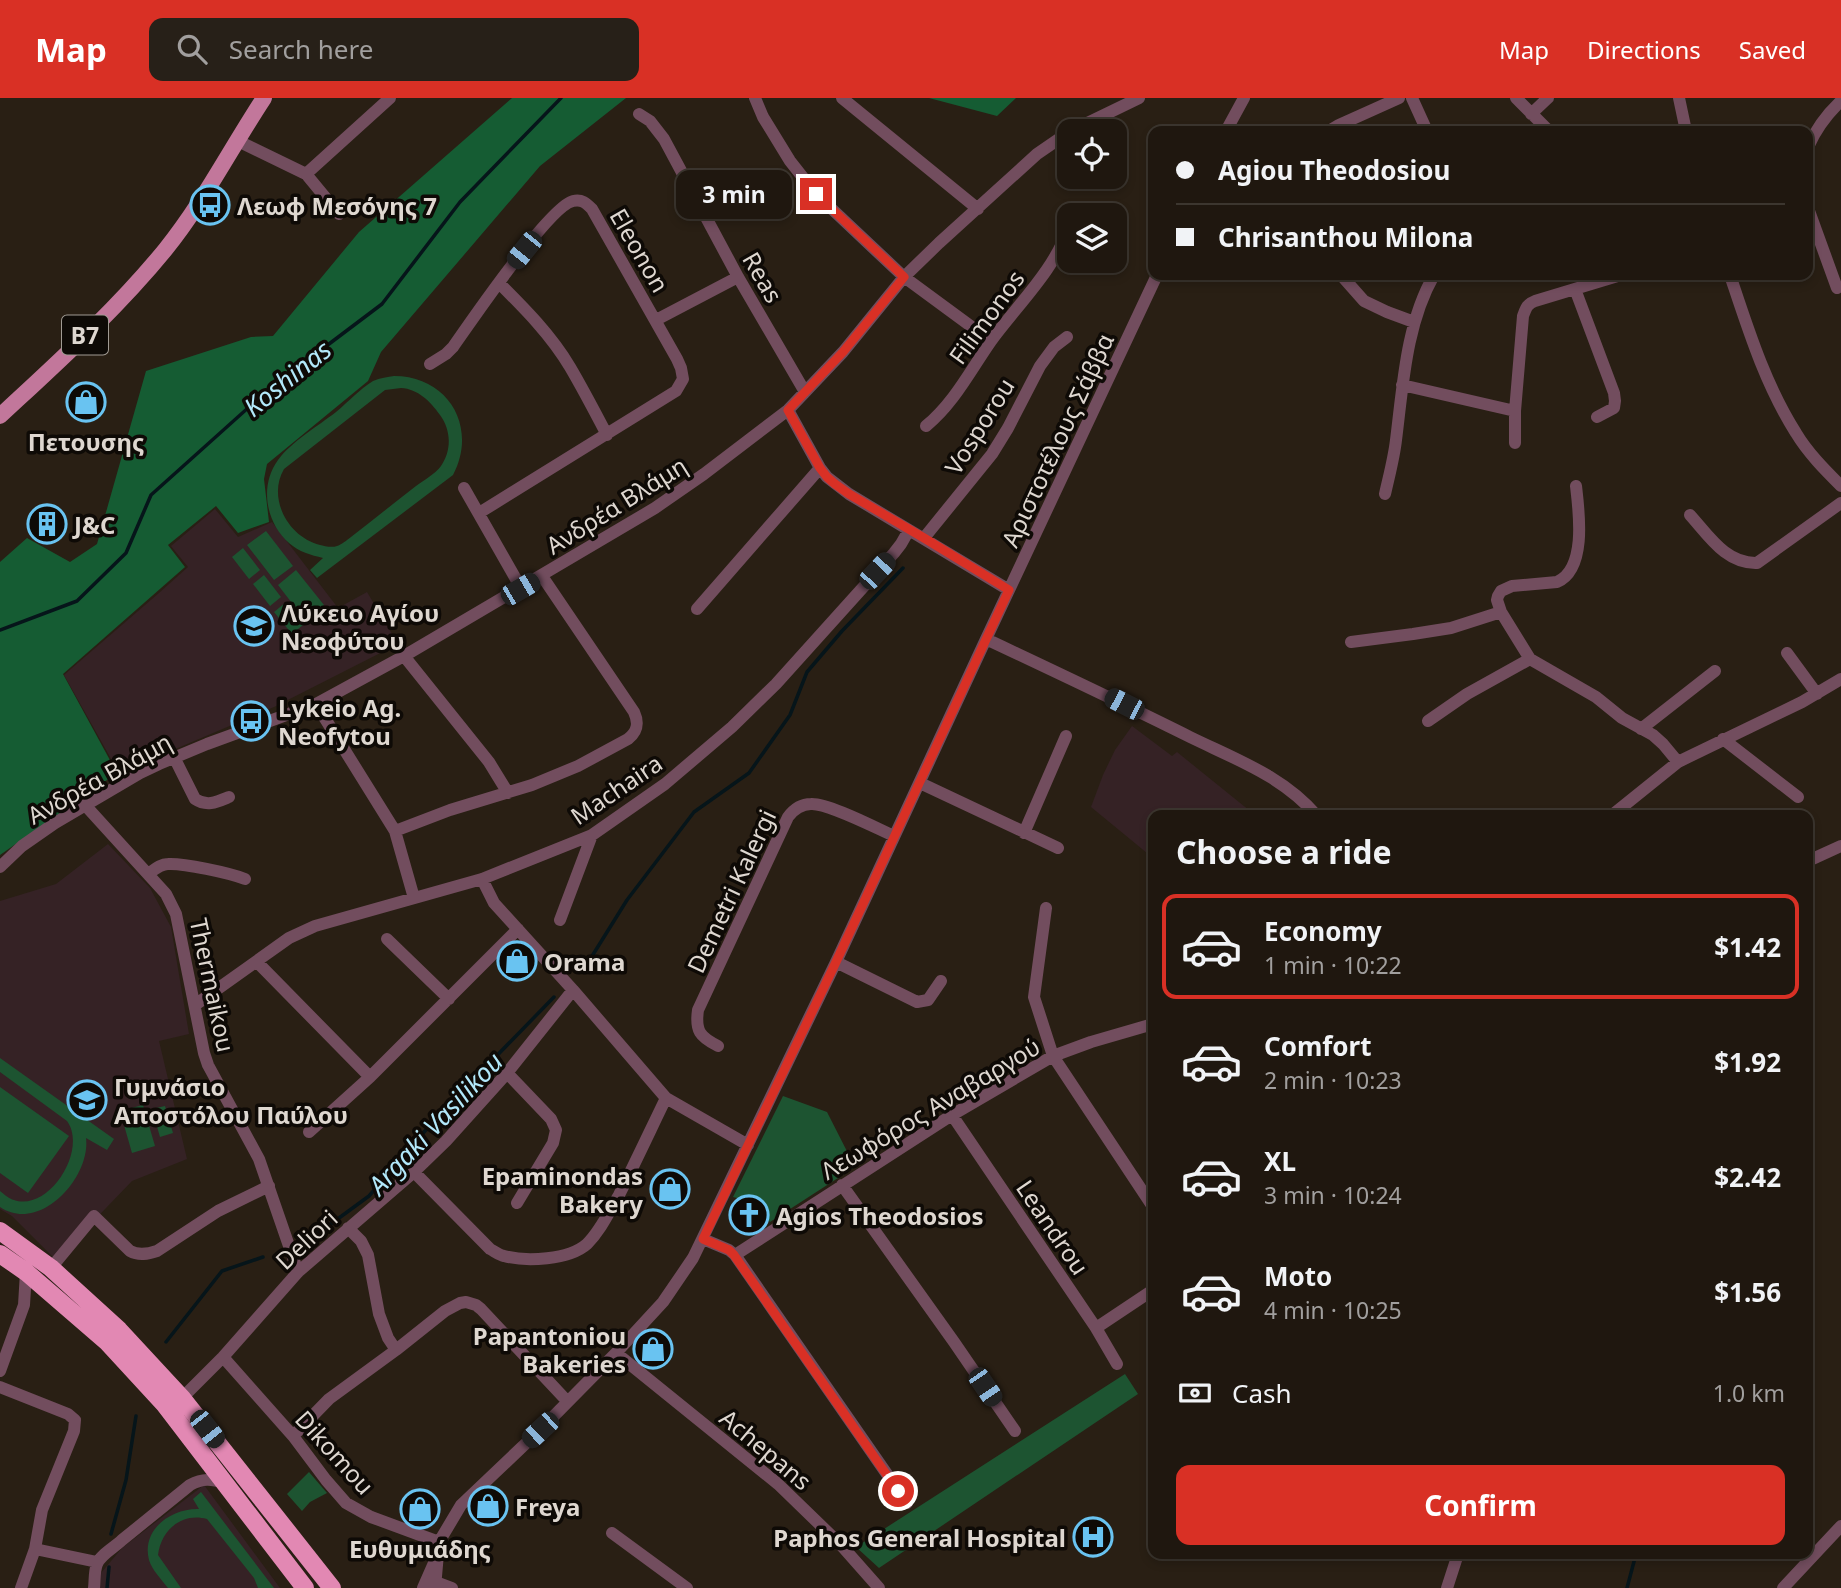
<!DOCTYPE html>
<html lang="en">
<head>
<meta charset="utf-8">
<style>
  body { margin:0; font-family:"Noto Sans",sans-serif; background:#272018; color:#f1f3f6; height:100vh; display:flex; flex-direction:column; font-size:26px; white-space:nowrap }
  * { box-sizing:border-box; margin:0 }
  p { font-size:23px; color:#a19f9e }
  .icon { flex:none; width:38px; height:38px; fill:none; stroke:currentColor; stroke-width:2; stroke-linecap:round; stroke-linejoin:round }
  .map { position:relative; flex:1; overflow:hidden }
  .drawer { position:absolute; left:1148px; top:712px; width:665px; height:749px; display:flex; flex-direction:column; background:#1f170f; border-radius:14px; box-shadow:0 4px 10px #0003,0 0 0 2px #3c362f }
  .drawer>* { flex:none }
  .top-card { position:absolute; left:1148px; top:28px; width:665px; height:154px; border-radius:14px; box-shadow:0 4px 10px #0003,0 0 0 2px #3c362f; display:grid; align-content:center; height:154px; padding:0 28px; background:#1f170f }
  .fabs { position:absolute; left:1057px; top:21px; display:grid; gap:14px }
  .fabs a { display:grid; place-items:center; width:70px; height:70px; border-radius:14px; background:#1f170f; box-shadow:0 4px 10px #0003,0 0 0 2px #3c362f; font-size:35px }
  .end { position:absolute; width:32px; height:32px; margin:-16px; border:9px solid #d93025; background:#fff; box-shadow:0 0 0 4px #fff }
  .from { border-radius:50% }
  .bubble { position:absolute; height:49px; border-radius:14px; background:#1f170f; box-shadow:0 4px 10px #0003,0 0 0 2px #3c362f; font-size:23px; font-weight:700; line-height:49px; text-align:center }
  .car { position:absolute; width:21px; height:42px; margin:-21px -10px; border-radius:9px; box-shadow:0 0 5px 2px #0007; background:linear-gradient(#222 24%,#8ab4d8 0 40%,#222 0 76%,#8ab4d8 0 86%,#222 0) }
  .top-card b { display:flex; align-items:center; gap:24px; height:66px; font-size:26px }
  .top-card b+b { border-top:2px solid #3c362f }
  .top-card i { width:18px; height:18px; background:#f1f3f6 }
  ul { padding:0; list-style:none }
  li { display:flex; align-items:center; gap:21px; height:105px; margin:0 14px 10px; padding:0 14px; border:4px solid transparent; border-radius:14px }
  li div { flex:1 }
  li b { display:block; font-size:26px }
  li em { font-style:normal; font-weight:700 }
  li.active { border-color:#d93025 }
  li>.icon { width:63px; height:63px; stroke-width:1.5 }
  h2 { padding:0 28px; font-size:32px; line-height:84px }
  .pay { display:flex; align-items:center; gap:18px; height:77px; padding:0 28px; font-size:26px }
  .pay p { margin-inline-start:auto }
  .action { display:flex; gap:14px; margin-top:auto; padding:14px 28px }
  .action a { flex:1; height:80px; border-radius:14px; background:#d93025; color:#fff; font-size:28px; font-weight:700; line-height:80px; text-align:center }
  header { display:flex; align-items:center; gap:42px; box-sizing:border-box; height:98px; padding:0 35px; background:#d93025; color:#fff }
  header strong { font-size:33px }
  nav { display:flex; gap:38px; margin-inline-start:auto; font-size:24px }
  .search { width:490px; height:63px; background:#272018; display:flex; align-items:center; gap:18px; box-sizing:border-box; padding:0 24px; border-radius:14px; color:#a19f9e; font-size:26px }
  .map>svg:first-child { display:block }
  .education { fill:#352225 }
  .green { fill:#1d5431; fill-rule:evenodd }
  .forest { fill:#155c33 }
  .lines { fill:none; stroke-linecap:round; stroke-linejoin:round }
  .stream { stroke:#06151a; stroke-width:3.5 }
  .minor { stroke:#724d5e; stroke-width:12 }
  .major { stroke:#c2779b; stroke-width:16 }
  .highway { stroke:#e288b3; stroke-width:18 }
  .route { stroke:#d93025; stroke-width:9 }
  .labels { text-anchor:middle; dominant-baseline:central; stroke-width:7; stroke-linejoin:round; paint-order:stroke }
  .shield { fill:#0e0a06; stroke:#a09a93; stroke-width:2 }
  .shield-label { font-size:23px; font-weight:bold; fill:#ded7d0 }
  .poi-label { font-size:24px; font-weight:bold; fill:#ded7d0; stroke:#0e0a06; text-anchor:start }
  .street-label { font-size:24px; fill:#ded7d0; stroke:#0e0a06 }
  .water-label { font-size:26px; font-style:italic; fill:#b2e8fa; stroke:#0e0a06 }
</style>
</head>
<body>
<header>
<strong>Map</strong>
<div class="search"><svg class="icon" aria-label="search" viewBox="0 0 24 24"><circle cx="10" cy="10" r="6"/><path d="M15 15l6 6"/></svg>Search here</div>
<nav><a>Map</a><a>Directions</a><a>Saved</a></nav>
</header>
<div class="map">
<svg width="1841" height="1490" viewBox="0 0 1841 1490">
  <rect width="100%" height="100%" fill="#291f14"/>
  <path class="education" d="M 215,411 L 238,439 L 272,424 L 338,510 L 367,494 L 398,546 L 274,609 L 119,675 L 64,577 L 159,495 L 188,469 L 171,448 Z
    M 1132,628 L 1172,658 L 1177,654 L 1255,717 L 1153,718 L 1153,760 L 1091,709 L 1103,677 L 1115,652 Z
    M 108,746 L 150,790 L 171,829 L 189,936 L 159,943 L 187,1061 L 132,1083 L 56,1162 L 12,1118 L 0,1111 L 0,803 L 56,786 Z
    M 204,1387 L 280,1490 L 100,1490 L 101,1475 L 122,1450 Z"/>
  <path class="green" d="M 394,278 C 449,278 478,330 453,377 L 317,480 L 310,472 L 323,460 C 311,457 299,454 289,445 C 266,425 259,388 278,362 C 291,344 318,328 336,314 C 348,304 360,291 373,283 C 380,280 388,279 394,278 ZM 401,290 C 418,291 430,303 440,317 C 451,332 452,352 441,368 C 435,376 424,382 416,388 C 394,405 373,422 351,439 C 347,442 341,447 337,448 C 332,450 324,448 320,447 C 288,439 267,400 284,371 L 385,292 Z
    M 266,433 L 293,468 L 274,482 L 247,447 Z
    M 243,450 L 260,472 L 249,481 L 232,459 Z
    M 296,472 L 324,507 L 305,522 L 278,487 Z
    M 264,477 L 281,499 L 270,508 L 253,486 Z
    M 285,505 L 303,527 L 292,536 L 274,514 Z
    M 0,960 L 114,1041 L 107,1052 L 86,1040 C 91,1079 40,1136 0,1109 L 0,1093 C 4,1096 9,1101 14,1102 C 49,1114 88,1052 67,1023 L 0,974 Z
    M 0,989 L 69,1038 L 28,1095 L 0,1075 Z
    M 783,998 L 827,1014 L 855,1069 L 770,1124 L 755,1105 L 733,1099 Z
    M 143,1007 L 155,1048 L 132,1055 L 120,1013 Z
    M 165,1008 L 173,1035 L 160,1039 L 152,1011 Z
    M 1125,1276 L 1138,1296 L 879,1470 L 856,1449 Z
    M 309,1374 L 327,1395 L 310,1404 L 302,1413 L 287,1396 Z
    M 201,1394 L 274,1490 L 258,1490 L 254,1480 L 207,1421 C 182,1414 161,1432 158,1457 L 181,1490 L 168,1490 C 162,1482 152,1472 149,1462 C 141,1431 172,1410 199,1411 L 193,1401 Z"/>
  <path class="forest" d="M 512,0 L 626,0 L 540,68 L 381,254 L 368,283 L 267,366 L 264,381 L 269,424 L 238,435 L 216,408 L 168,447 L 185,469 L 63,576 L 117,675 L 0,757 L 0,464 L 27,440 L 70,464 L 97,446 L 146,273 L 251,239 L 273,238 L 359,134 Z
    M 929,0 L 1016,0 L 997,18 Z"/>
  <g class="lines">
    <path class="stream" d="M 0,532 L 77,503 L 126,455 L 151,397 L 268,292 L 382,206 L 460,104 L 561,0
      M 589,863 L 627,802 L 694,714 L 749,675 L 790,617 L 807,574 L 842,533 L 903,470
      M 309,1142 L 369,1098 L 437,1019 L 554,899
      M 166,1244 L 222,1173 L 263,1159
      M 111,1436 L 126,1382 L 136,1318
      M 107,1490 L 109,1469
      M 1627,1490 L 1636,1456"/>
    <path class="minor" d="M 755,0 L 763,19 L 790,63 L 816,96 L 904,179 L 991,243
      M 842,0 L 978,111
      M 1412,0 L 1427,33
      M 1516,0 L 1549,33
      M 1679,0 L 1686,33
      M 639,16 L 650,23 L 664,41 L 738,179 L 805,294
      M 1531,16 L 1548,0
      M 1071,33 L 1139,0
      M 1226,33 L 1244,0
      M 1329,33 L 1339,27 L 1399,0
      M 236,42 L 306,76 L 339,116
      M 1808,49 C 1816,31 1826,17 1841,3
      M 306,76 L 390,0
      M 1808,110 L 1837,190
      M 1341,177 L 1364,203 L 1387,214 L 1414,224
      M 1730,177 C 1748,231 1765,286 1796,335 C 1808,355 1825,372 1841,388
      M 499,185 C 525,211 551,237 570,269 C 583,291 595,314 607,337
      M 1575,191 L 1614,295 L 1615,303 L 1614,310 L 1597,319
      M 656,222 L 738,179
      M 430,266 L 446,256 L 453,249 C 471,223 550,108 573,103 C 582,101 586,105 592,111 L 677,261 L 681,270 L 683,281 L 676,293 L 479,415
      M 1402,287 L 1515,313
      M 788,312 L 820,370 L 827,379 L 849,396 L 1009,492
      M 926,328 C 954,305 970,273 991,243 C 1018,206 1055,172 1069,128
      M 1515,345 L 1515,313 L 1523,218 C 1526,210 1527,206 1535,203 L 1621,177
      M 1576,388 C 1579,414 1587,471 1557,484 L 1512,488 L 1501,493 L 1498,498 L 1497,502 L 1501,514 L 1530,561 L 1596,599 L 1622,620 L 1653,637 L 1663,646 L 1678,664
      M 464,390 L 521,490
      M 1385,396 C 1389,378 1394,360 1396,342 C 1403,287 1406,226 1434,177
      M 1690,417 C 1709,438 1726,466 1757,465 L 1841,405
      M 924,440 L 992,356 L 1008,330 L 1040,268 L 1054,249 L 1067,239
      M 697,511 L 820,370
      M 986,541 C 1054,573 1122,605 1190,639 C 1235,661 1283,678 1317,718
      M 1351,544 L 1413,536 L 1451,530 L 1501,514
      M 1787,555 L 1817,596
      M 404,558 L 489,664 L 508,695
      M 316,606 L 395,733 L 414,800
      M 1428,623 L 1467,596 L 1530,561
      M 1641,631 L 1715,573
      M 1723,641 L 1798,699
      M 174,659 L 195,701 C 207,709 217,704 229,699
      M 920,685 L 1058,750
      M 85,707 L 166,796 L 176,816 L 204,955 L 208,967 L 259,1061 L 298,1174
      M 1611,718 L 1678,664 L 1802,604 L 1841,581
      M 395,733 L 450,712 L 532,687 L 578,668 L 628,641 C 638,633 639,625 634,614 L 542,478
      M 1024,735 L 1066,638
      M 1808,763 L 1841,748
      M 0,769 L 22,748 L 55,725 L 140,675 L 159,666 L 207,646 L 316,606 L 404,558 L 655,410 L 704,376 L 788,312 L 843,254 L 904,179 L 939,145 L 1037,56 L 1069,34
      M 148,776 C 154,772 160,766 168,766 C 183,765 230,775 245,781
      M 482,781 L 494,805 L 573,892 L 666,1000 L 748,1047
      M 1046,810 L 1034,899 L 1053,958 L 1153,1109
      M 560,822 L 592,737
      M 387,841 L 449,901
      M 257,864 L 370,979
      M 836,864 L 917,904 L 928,902 L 941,883
      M 195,907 L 289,840 L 315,828 L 482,781 L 592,737 L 665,686 L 732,629 L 776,586 L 894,455 L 901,446 L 909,432
      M 718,948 C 700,939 695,933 698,912 L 788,719 C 794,711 801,706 811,706 C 828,705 876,730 894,738
      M 507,975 L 551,1021 L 556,1032 L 553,1045 L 517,1105
      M 952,1017 L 1096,1230 L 1117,1266
      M 309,1034 L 370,979 L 518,831
      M 414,1074 L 490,1151 C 494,1153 499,1157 504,1158 C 526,1164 569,1162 587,1146 C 601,1132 609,1114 619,1097 C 635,1065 650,1033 666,1000
      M 842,1087 L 954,1244 L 1015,1333
      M 348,1130 L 361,1143 L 368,1157 L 379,1216 L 388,1240 L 396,1252
      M 703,1141 L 729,1152 L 735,1157 L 907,1405
      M 735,1157 L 952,1017 L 1053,958 L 1091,944 L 1153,926
      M 51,1170 L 94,1118 L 130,1153 C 139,1158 148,1156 157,1153 L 218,1113 L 269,1088
      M 1096,1230 L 1153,1192
      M 616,1255 L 778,1386 L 841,1447 L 879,1490
      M 223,1259 L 293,1338 L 326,1382 L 346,1405 L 371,1419 L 439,1444
      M 0,1273 L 24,1207 L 26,1174
      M 0,1289 L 68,1316 L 75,1322 L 74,1333 L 42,1412 L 35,1451 L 21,1490
      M 182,1300 L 223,1259 L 298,1174 L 414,1074 L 446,1043 L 507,975 L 573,892
      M 293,1338 L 329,1301 L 396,1252 L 445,1213 L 460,1205 L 466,1204 L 476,1207 L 481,1211 L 567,1303
      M 612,1435 L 687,1490
      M 35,1451 L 97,1464
      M 436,1484 L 452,1490
      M 94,1490 C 95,1483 94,1473 97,1466 C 100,1457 115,1449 122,1442 L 190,1387 C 203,1380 211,1381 225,1385
      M 423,1490 L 434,1465
      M 435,1490 L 439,1444 L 461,1407 L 540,1332 L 616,1255 L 663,1204 L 693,1160 L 836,864 L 986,541 L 1157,177
      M 1447,1490 L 1458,1456
      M 1783,1490 L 1841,1428"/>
    <path class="major" d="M 0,318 C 57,265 116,212 165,152 C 203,105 231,50 264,0"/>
    <path class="highway" d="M 0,1133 L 51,1170 L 119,1232 L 182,1300 L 332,1490
      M 0,1156 L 26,1174 L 107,1244 L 165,1307 L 305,1490"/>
  </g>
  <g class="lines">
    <path class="route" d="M 816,96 L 904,179 L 843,254 L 788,312 L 820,370 L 827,379 L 835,386 L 849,396 L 924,440 L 1009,492 L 836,864 L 703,1141 L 729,1152 L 734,1157 L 898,1393"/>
  </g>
  <defs>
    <g id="bus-ring" transform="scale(2.0125)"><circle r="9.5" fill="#0e0a06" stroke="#69c3f1" stroke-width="1.5"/><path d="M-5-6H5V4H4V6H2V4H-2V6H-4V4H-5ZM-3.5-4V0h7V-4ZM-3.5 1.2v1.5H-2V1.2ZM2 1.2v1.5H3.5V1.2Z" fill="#69c3f1"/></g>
    <g id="shop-ring" transform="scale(2.0125)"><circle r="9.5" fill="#0e0a06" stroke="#69c3f1" stroke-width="1.5"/><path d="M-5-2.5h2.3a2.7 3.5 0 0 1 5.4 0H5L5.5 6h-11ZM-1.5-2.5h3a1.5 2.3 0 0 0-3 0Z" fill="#69c3f1"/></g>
    <g id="building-ring" transform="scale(2.0125)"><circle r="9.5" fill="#0e0a06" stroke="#69c3f1" stroke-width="1.5"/><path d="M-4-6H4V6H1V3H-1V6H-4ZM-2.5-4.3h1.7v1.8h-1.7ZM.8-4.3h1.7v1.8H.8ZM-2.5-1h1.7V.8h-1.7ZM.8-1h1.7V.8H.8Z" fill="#69c3f1"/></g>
    <g id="school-ring" transform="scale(2.0125)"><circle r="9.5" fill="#0e0a06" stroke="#69c3f1" stroke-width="1.5"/><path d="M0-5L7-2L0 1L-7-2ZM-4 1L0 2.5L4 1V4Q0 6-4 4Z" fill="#69c3f1"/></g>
    <g id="church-ring" transform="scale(2.0125)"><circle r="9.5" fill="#0e0a06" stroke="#69c3f1" stroke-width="1.5"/><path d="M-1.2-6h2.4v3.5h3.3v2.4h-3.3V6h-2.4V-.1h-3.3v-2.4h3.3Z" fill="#69c3f1"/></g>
    <g id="hospital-ring" transform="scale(2.0125)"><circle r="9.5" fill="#0e0a06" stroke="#69c3f1" stroke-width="1.5"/><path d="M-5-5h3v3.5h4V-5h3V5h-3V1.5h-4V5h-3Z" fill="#69c3f1"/></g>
  </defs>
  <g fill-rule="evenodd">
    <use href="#bus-ring" x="210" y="107"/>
    <use href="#shop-ring" x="86" y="304"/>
    <use href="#building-ring" x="47" y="426"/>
    <use href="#school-ring" x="254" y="528"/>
    <use href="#bus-ring" x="251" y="623"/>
    <use href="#shop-ring" x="517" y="863"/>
    <use href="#school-ring" x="87" y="1002"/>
    <use href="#shop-ring" x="670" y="1091"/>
    <use href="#church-ring" x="749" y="1117"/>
    <use href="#shop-ring" x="653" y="1251"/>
    <use href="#shop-ring" x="488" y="1408"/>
    <use href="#shop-ring" x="420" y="1411"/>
    <use href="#hospital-ring" x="1093" y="1439"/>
  </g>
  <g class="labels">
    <rect class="shield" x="62" y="217.5" width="46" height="39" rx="5"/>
    <g class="shield-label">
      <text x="85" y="237">B7</text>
    </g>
    <g class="poi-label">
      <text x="237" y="107">Λεωφ Μεσόγης 7</text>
      <text x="86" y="343" text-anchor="middle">Πετουσης</text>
      <text x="74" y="426">J&amp;C</text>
      <text x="281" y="514">Λύκειο Αγίου<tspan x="281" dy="28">Νεοφύτου</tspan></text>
      <text x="278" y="609">Lykeio Ag.<tspan x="278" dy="28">Neofytou</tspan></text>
      <text x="544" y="863">Orama</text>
      <text x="114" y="988">Γυμνάσιο<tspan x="114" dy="28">Αποστόλου Παύλου</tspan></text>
      <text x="643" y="1077" text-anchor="end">Epaminondas<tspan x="643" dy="28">Bakery</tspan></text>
      <text x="776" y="1117">Agios Theodosios</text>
      <text x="626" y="1237" text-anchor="end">Papantoniou<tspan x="626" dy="28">Bakeries</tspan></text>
      <text x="515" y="1408">Freya</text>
      <text x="1066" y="1439" text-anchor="end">Paphos General Hospital</text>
      <text x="420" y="1450" text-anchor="middle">Ευθυμιάδης</text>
    </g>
    <g class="street-label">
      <text transform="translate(640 152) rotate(60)">Eleonon</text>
      <text transform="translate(763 179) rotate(60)">Reas</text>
      <text transform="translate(986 219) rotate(-54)">Filimonos</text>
      <text transform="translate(979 328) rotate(-58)">Vosporou</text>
      <text transform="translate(1057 342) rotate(-65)">Αριστοτέλους Σάββα</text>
      <text transform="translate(616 407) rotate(-32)">Ανδρέα Βλάμη</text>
      <text transform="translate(99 680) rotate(-29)">Ανδρέα Βλάμη</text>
      <text transform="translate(616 691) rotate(-34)">Machaira</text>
      <text transform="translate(731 793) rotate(-65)">Demetri Kalergi</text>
      <text transform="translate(213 887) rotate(78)">Thermaikou</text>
      <text transform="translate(930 1010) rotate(-31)">Λεωφόρος Αναβαργού</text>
      <text transform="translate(1053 1129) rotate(56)">Leandrou</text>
      <text transform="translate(306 1141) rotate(-43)">Deliori</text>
      <text transform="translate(766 1351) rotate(40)">Achepans</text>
      <text transform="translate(335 1354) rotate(48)">Dikomou</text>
    </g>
    <g class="water-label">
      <text transform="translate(287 280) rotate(-39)">Koshinas</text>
      <text transform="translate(435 1025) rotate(-47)">Argaki Vasilikou</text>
    </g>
  </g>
</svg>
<div class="fabs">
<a><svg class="icon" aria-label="locate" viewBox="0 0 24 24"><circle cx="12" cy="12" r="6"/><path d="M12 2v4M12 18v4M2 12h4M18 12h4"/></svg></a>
<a><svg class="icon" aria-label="layers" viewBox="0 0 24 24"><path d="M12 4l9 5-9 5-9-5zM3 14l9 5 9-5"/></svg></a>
</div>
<i class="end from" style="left:898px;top:1393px"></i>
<i class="end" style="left:816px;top:96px"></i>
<div class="bubble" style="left:676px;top:72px;width:116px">3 min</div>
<i class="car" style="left:524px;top:152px;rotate:219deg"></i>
<i class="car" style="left:877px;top:473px;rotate:43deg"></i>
<i class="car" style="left:520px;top:491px;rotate:60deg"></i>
<i class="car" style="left:1124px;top:606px;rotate:297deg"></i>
<i class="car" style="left:985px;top:1289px;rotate:146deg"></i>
<i class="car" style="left:207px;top:1331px;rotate:142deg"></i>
<i class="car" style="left:540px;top:1332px;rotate:227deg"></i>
<div class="top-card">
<b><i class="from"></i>Agiou Theodosiou</b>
<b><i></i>Chrisanthou Milona</b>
</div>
<section class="drawer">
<h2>Choose a ride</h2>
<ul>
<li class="active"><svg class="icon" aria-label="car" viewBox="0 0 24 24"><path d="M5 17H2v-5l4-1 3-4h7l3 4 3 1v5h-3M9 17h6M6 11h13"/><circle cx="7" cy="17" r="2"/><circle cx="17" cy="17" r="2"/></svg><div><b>Economy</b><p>1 min · 10:22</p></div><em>$1.42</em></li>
<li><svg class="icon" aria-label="car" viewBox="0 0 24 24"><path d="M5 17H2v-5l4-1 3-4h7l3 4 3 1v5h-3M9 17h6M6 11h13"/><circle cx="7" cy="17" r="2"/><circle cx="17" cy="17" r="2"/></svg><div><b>Comfort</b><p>2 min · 10:23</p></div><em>$1.92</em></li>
<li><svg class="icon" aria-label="car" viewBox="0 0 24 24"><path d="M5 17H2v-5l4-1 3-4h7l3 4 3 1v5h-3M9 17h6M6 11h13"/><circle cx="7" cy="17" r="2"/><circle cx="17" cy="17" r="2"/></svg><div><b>XL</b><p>3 min · 10:24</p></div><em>$2.42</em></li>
<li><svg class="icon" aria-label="car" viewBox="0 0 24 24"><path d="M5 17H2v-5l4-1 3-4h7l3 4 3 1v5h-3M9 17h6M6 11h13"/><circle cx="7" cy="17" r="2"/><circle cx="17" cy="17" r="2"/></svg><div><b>Moto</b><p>4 min · 10:25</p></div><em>$1.56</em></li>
</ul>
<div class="pay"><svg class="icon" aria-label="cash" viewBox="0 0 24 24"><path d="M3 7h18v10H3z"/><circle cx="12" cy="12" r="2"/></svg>Cash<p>1.0 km</p></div>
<div class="action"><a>Confirm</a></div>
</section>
</div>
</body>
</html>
